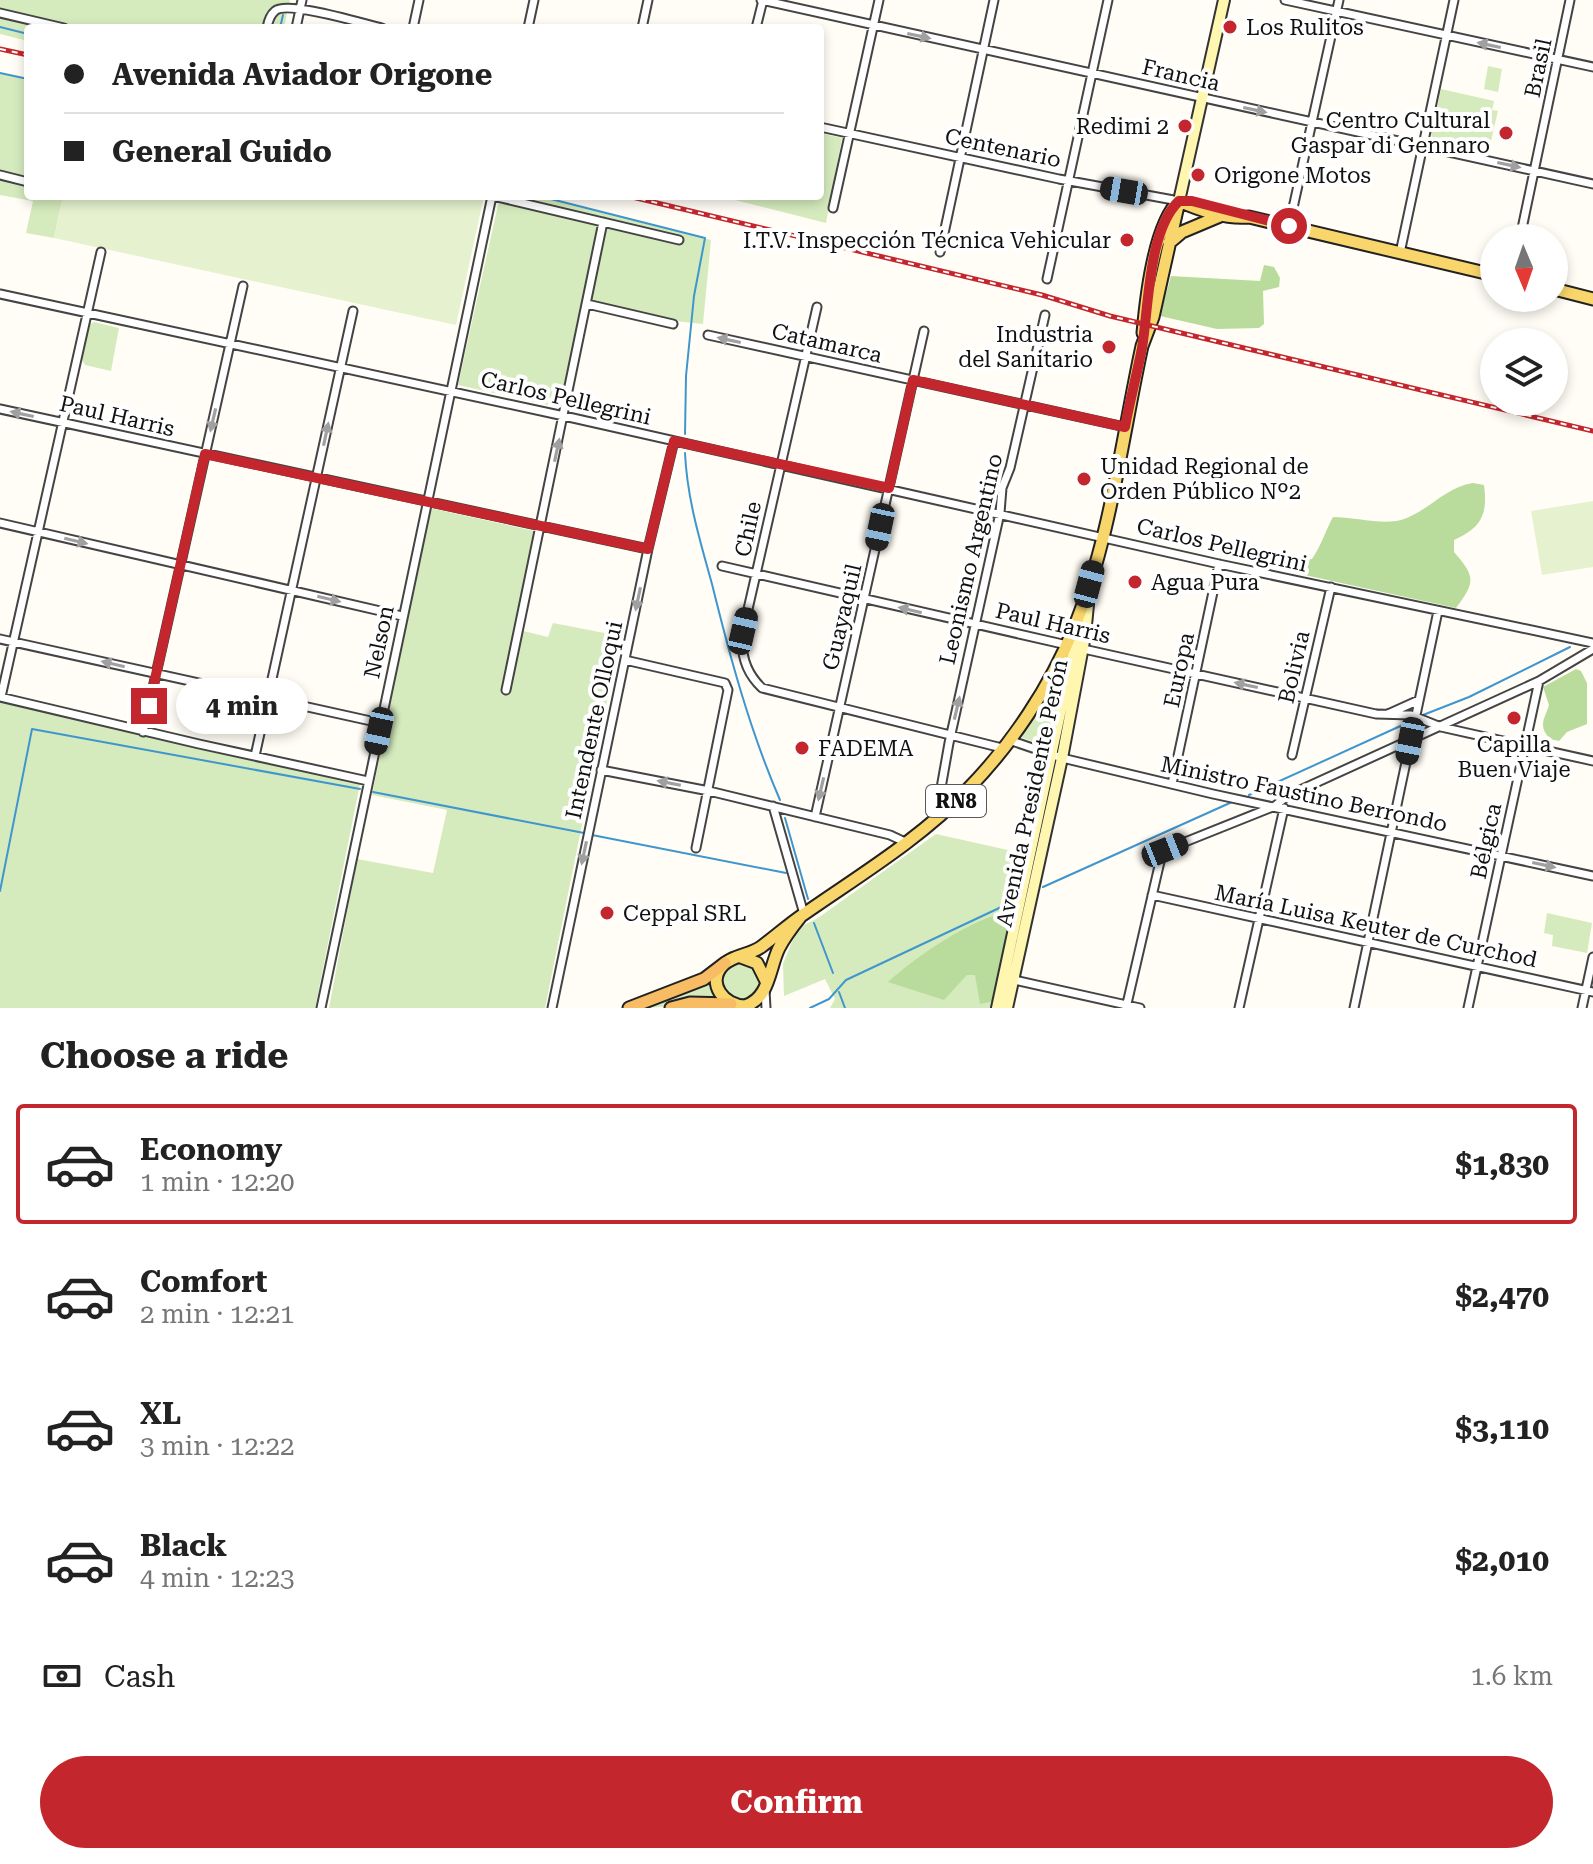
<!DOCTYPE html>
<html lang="en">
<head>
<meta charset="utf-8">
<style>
  body { margin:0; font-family:"Roboto Serif",serif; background:#f2f2f2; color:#222; height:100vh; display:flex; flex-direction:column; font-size:30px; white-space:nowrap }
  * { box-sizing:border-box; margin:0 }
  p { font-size:26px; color:#767676 }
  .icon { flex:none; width:44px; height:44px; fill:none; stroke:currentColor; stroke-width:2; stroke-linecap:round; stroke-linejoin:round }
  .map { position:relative; height:1008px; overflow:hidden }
  .details { display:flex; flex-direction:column; background:#fff; flex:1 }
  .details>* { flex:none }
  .banner { position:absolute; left:24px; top:24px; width:800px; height:176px; border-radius:8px; box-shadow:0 4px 12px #0003; display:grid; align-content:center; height:176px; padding:0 40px; background:#fff }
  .needle { width:52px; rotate:178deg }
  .fabs { position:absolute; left:1480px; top:224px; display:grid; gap:16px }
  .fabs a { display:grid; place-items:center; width:88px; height:88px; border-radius:50%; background:#fff; box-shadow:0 4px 12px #0003; font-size:40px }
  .end { position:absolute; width:36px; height:36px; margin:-18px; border:10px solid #c4262e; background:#fff; box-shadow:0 0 0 4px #fff }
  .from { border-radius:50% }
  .bubble { position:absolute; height:56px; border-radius:28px; background:#fff; box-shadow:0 4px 12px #0003; font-size:26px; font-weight:700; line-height:56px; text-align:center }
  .car { position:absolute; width:24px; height:48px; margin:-24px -12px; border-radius:10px; box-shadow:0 0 6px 2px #0007; background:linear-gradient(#222 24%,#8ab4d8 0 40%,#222 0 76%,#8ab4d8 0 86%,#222 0) }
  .banner b { display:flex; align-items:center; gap:28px; height:76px; font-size:30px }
  .banner b+b { border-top:2px solid #e0e0e0 }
  .banner i { width:20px; height:20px; background:#222 }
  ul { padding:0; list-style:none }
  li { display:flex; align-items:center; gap:24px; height:120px; margin:0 16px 12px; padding:0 24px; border:4px solid transparent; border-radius:8px }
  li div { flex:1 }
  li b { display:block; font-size:30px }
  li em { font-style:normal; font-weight:700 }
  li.selected { border-color:#c4262e }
  li>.icon { width:72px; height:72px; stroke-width:1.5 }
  h2 { padding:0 40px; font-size:36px; line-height:96px }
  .pay { display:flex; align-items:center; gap:20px; height:88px; padding:0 40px; font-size:30px }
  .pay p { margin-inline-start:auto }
  .action { display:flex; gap:16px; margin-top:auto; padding:16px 40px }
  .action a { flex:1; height:92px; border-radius:48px; background:#c4262e; color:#fff; font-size:32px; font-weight:700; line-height:92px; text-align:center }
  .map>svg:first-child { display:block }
  .green { fill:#d5ebbd }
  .forest { fill:#b9dc9c }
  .pitch { fill:#e6f2cf }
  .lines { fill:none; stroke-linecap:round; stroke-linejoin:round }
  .stream { stroke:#3f96cf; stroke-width:2 }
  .minor-casing { stroke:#444; stroke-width:11 }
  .secondary-casing { stroke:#333; stroke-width:14 }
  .primary-casing { stroke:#222; stroke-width:15 }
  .trunk-casing { stroke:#222; stroke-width:15 }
  .minor { stroke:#fff; stroke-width:7 }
  .secondary { stroke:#fff6b0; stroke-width:10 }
  .primary { stroke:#f9d66b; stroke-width:11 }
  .trunk { stroke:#f7bc64; stroke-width:11 }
  .rail-casing { stroke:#c4262e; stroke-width:5 }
  .rail { stroke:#fff; stroke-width:2; stroke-dasharray:6; stroke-linecap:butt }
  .oneway { fill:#a0a0a0 }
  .route { stroke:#c4262e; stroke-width:10 }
  .poi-dot { fill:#c4262e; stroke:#fff; stroke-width:3 }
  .labels { text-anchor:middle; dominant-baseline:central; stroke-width:8; stroke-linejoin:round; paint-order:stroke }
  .shield { fill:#fff; stroke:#585858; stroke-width:2 }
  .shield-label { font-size:20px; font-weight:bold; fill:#111 }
  .poi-label { font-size:22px; fill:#111; stroke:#fff; text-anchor:start }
  .street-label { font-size:22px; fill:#111; stroke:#fff }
</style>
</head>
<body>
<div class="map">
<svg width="1593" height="1008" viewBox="0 0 1593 1008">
  <rect width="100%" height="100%" fill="#fffdf5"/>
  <path class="green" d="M 0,0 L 290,0 L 284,28 L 28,28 L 28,41 L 0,34 Z
    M 1488,66 L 1502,69 L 1498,92 L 1484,89 Z
    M 0,73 L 28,79 L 28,196 L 63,196 L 54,238 L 26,233 L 33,201 L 0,195 Z
    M 1441,89 L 1494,101 L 1492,110 L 1498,111 L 1491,141 L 1470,139 L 1468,148 L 1434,140 L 1431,135 Z
    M 820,133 L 842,138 L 826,223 L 727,198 L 820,196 Z
    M 500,196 L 539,196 L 711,240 L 703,324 L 675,321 L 583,299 L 562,408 L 458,385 Z
    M 94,322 L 119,328 L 111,371 L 85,365 L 82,360 L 90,324 Z
    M 430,508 L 539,532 L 519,630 L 548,637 L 553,623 L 620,636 L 545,1008 L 329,1008 L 357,859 L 433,873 L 447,810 L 372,795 Z
    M 1064,666 L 1050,744 L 1044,745 L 1023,738 L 1021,734 Z
    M 0,702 L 360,784 L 315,1008 L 0,1008 Z
    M 936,834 L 1026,854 L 993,1008 L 830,1008 L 835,999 L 825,979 L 784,996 L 783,964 L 791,944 L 800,927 L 818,918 Z
    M 1547,913 L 1592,923 L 1587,953 L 1552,946 L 1553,935 L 1544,933 Z
    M722 981a20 20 0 1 1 40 0a20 20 0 1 1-40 0Z
    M 711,982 L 716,999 C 691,1002 666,1008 641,1008 Z"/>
  <path class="forest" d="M 1264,265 L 1274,267 L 1280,278 L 1279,287 L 1263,291 L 1264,324 L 1259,328 L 1217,329 L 1160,316 L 1171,276 L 1260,281 Z
    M 1473,483 L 1484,485 C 1488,515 1481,528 1454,540 L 1454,552 C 1475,576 1476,582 1456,608 L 1259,565 L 1256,562 L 1262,558 L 1288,563 L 1312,559 C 1321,546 1325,532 1333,517 C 1353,517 1383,525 1401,520 C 1428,512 1445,487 1473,483 Z
    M 1576,669 L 1581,671 L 1587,683 L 1587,724 L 1567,732 L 1559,741 L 1550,739 C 1538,725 1544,721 1549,705 L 1543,687 Z
    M 1011,911 L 1012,922 L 995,1001 L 980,1004 L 975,975 L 967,975 L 944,1000 L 888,982 C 918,955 972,918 1011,911 Z"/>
  <path class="pitch" d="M 63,196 L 484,196 L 456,325 L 54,238 Z
    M 1593,501 L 1593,567 L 1542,575 L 1531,511 Z"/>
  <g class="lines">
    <path class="stream" d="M 0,27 L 28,34
      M 280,28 L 283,15
      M 0,73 L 28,79
      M 539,196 L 705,238 L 694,296 L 686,376 L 685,434
      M 685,453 C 687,498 700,541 712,584 C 730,657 750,731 780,800
      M 1423,715 L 1469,697 L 1570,647
      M 373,792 L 584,833
      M 1249,795 L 1407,723
      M 785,818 L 808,899
      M 592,835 L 786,873
      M 1043,887 L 1232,802
      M 0,891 L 32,729 L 360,789
      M 814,923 L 833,973
      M 839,992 L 845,1008
      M 810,1008 L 829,999 L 846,980 L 1012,902"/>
    <g class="minor-casing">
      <path id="minor" d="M 761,0 L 1593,184
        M 1285,0 L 1593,67
        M 0,13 L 64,28
        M 267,28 C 268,22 270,15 275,11 C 287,0 364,24 382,28
        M 296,28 L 302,0
        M 413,28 L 419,0
        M 528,28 L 534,0
        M 642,28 L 648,0
        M 756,28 L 763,0
        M 820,127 L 1059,179 L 1179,201
        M 0,175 L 28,182
        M 493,196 L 679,240
        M 833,208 L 879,0
        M 1289,226 L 1339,0
        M 1520,238 L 1570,0
        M 940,252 L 994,0
        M 1400,253 L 1454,0
        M 1047,279 L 1108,0
        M 0,294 L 564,416 L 1219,564 L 1593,643
        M 587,304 L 673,324
        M 817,307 L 743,631 C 740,653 746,673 762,688 L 1002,748
        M 708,335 L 1125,427
        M 0,409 L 648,549
        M 0,523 L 402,616
        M 722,566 L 1067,645
        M 0,639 L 380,723
        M 1079,648 L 1376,714 L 1411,715 L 1441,727 L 1593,761
        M 625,660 L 725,683 L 728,690 L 696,848
        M 506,690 L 603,222
        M 0,697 L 199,744 L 368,781
        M 1,697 L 101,252
        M 1388,714 L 1419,700
        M 143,732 L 243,286
        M 1009,740 L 1062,758 L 1213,794 L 1593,876
        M 1292,755 L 1331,587
        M 255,756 L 353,311
        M 601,770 L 709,791 L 890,835 L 907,843
        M 1172,784 L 1219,564
        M 773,806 L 804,914
        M 944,812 L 941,788 L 949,743 L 1000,513 L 1002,488 L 1010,468 L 1045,315
        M 815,817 L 924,331
        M 1152,895 L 1593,992
        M 1010,979 L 1140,1008
        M 765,990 L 766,1008
        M 321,1008 L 492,196
        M 552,1008 L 648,549 L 674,441
        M 1126,1008 L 1162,853 L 1165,850 L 1275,806 L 1287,796 L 1539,681 L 1593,649
        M 1239,1008 L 1284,808
        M 1354,1008 L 1438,611
        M 1468,1008 L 1539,681
        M 1582,1008 L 1593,957"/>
    </g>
    <g class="secondary-casing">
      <path id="secondary" d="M 1179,201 L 1224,0
        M 997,1008 L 1079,625
        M 1007,1008 L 1062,758 L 1085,636 L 1089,594"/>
    </g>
    <g class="primary-casing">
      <path id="primary" d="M 1179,201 C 1199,210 1227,219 1249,217 L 1494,275
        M 1169,243 L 1182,232 L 1220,216
        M 1554,289 L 1593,299
        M 1143,333 C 1146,299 1154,224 1179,201
        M 801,916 C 793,926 785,936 779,948 C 769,968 770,998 745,1006 C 724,1006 706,983 723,965 C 733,955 750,955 761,947 C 776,936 789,924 804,914 C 860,875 920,839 968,789 C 1012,744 1050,687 1074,628 C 1110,541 1122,438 1142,346 L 1153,317 L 1179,201
        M 741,957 L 757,963 L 766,981"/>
    </g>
    <g class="trunk-casing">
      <path id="trunk" d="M 629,1008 L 704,979 L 725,963
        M 671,1008 L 690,1003 L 731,1004"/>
    </g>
    <use href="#minor" class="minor"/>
    <use href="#secondary" class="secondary"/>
    <use href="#primary" class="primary"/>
    <use href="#trunk" class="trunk"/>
    <g class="rail-casing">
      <path id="rail" d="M 0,49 L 28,55
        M 628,196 L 1042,295 L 1110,316 L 1593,431"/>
    </g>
    <use href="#rail" class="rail"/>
  </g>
  <defs><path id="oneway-solid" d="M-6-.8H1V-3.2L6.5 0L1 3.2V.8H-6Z" transform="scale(2)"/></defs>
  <g class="oneway">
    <use href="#oneway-solid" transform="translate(919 36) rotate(12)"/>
    <use href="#oneway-solid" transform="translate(1489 45) rotate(-168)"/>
    <use href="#oneway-solid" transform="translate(1255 110) rotate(12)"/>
    <use href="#oneway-solid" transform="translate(1509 165) rotate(12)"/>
    <use href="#oneway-solid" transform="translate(729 340) rotate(-168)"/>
    <use href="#oneway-solid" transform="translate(22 414) rotate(-168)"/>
    <use href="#oneway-solid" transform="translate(213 420) rotate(103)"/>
    <use href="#oneway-solid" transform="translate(326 434) rotate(-78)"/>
    <use href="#oneway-solid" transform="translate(557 450) rotate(-78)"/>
    <use href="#oneway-solid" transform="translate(76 541) rotate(13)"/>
    <use href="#oneway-solid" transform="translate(329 599) rotate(13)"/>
    <use href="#oneway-solid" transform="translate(638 599) rotate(102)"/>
    <use href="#oneway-solid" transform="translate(910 610) rotate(-167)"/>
    <use href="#oneway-solid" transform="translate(113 664) rotate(-167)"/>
    <use href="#oneway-solid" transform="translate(1246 685) rotate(-168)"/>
    <use href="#oneway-solid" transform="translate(957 708) rotate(-77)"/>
    <use href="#oneway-solid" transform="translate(669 783) rotate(-169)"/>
    <use href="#oneway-solid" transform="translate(821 789) rotate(103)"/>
    <use href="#oneway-solid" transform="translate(584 853) rotate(102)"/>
    <use href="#oneway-solid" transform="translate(1544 865) rotate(12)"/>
  </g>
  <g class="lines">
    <path class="route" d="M 149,706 L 205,454 L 648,549 L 674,441 L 889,488 L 913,380 L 1125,427 C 1130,400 1137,374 1142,348 C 1149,307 1148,230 1179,201 L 1192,201 L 1289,226"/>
  </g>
  <g class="poi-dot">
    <circle cx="1230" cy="27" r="8"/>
    <circle cx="1185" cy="126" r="8"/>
    <circle cx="1506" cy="133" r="8"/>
    <circle cx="1198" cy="175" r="8"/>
    <circle cx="1127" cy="240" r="8"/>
    <circle cx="1109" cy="347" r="8"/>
    <circle cx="1084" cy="479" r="8"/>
    <circle cx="1135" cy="582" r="8"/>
    <circle cx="1514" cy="718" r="8"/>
    <circle cx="802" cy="748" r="8"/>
    <circle cx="607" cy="913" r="8"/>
  </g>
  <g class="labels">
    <rect class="shield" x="926" y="785" width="60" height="32" rx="6"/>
    <g class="shield-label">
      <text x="956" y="801">RN8</text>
    </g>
    <g class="poi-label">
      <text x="1246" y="27">Los Rulitos</text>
      <text x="1490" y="120" text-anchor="end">Centro Cultural<tspan x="1490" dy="25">Gaspar di Gennaro</tspan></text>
      <text x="1169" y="126" text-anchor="end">Redimi 2</text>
      <text x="1214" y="175">Origone Motos</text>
      <text x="1111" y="240" text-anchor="end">I.T.V. Inspección Técnica Vehicular</text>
      <text x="1093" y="334" text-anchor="end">Industria<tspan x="1093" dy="25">del Sanitario</tspan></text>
      <text x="1100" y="466">Unidad Regional de<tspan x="1100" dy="25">Orden Público Nº2</tspan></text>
      <text x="1151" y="582">Agua Pura</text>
      <text x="1514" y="744" text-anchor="middle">Capilla<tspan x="1514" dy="25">Buen Viaje</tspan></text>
      <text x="818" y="748">FADEMA</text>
      <text x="623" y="913">Ceppal SRL</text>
    </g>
    <g class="street-label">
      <text transform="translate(1538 68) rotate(-78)">Brasil</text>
      <text transform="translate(1181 75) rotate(13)">Francia</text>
      <text transform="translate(1003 148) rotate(12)">Centenario</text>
      <text transform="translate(827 343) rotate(13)">Catamarca</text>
      <text transform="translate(566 398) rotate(13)">Carlos Pellegrini</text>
      <text transform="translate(117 416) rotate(13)">Paul Harris</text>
      <text transform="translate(748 529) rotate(-78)">Chile</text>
      <text transform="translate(1222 545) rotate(13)">Carlos Pellegrini</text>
      <text transform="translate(971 559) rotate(-77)">Leonismo Argentino</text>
      <text transform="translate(842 617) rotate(-77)">Guayaquil</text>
      <text transform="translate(1053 623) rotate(13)">Paul Harris</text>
      <text transform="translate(379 642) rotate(-78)">Nelson</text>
      <text transform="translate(1294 667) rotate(-77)">Bolivia</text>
      <text transform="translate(1179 670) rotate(-78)">Europa</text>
      <text transform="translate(594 720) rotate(-78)">Intendente Olloqui</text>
      <text transform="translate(1032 793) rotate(-78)">Avenida Presidente Perón</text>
      <text transform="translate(1304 794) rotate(12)">Ministro Faustino Berrondo</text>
      <text transform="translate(1486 841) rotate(-78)">Bélgica</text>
      <text transform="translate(1376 926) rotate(12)">María Luisa Keuter de Curchod</text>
    </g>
  </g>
</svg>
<div class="fabs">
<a><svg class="needle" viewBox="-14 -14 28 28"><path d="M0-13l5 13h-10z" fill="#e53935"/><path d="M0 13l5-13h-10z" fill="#767676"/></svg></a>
<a><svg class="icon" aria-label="layers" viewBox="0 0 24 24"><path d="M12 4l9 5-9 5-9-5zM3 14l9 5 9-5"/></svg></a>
</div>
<i class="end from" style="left:1289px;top:226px"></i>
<i class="end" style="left:149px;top:706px"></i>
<div class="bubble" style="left:176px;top:678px;width:132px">4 min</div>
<i class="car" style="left:1124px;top:191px;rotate:280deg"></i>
<i class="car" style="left:880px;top:527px;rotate:192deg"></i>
<i class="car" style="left:1089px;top:584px;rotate:15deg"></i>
<i class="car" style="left:743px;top:631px;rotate:13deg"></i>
<i class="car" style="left:379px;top:731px;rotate:192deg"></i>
<i class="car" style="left:1410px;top:741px;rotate:191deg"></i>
<i class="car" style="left:1165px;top:850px;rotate:68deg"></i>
<div class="banner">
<b><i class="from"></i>Avenida Aviador Origone</b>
<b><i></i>General Guido</b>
</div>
</div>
<section class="details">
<h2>Choose a ride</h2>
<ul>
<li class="selected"><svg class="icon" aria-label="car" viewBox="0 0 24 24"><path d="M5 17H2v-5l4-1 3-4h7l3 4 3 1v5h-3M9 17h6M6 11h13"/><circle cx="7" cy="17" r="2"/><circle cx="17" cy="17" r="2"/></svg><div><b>Economy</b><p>1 min · 12:20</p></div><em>$1,830</em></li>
<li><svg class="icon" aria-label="car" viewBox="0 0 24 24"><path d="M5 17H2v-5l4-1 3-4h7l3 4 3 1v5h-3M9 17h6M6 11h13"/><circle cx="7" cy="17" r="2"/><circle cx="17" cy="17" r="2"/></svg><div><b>Comfort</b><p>2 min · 12:21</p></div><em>$2,470</em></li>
<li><svg class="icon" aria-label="car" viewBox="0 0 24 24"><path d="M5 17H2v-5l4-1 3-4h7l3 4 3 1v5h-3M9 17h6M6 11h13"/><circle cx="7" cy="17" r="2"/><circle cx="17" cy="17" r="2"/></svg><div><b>XL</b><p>3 min · 12:22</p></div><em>$3,110</em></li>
<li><svg class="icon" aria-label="car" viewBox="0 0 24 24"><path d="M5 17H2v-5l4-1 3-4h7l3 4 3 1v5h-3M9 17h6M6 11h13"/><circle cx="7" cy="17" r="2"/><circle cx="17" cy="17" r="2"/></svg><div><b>Black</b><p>4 min · 12:23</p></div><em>$2,010</em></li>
</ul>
<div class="pay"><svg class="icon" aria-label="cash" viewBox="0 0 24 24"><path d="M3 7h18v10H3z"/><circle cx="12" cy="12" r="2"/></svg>Cash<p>1.6 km</p></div>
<div class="action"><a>Confirm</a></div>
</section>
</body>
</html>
